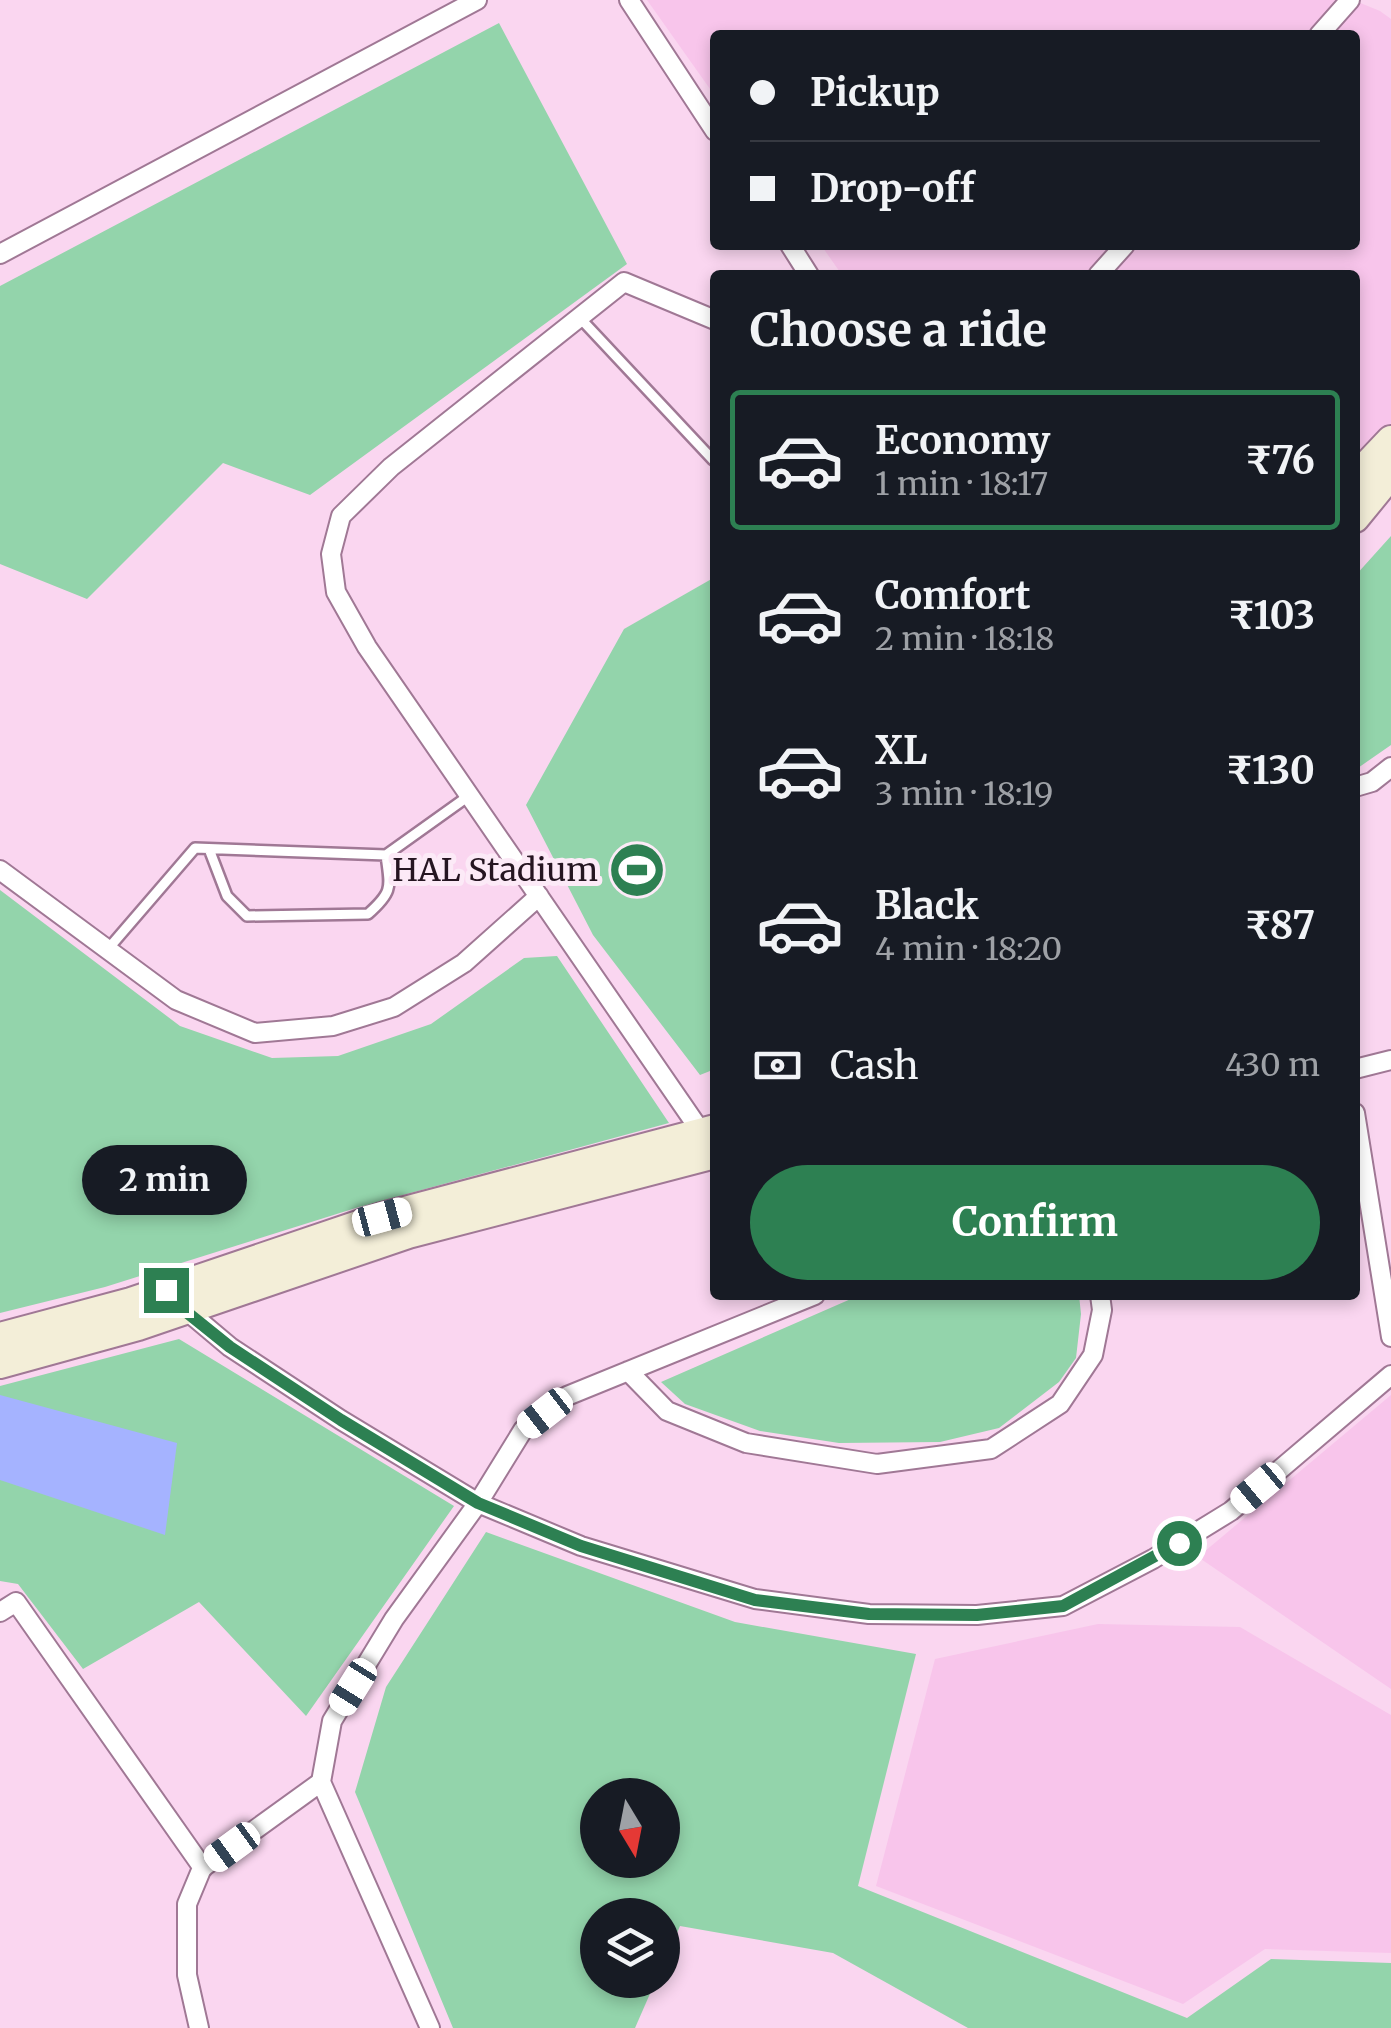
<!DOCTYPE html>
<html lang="en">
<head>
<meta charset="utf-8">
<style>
  body { margin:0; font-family:Merriweather,serif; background:#242831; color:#f1f3f6; height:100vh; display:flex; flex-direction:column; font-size:38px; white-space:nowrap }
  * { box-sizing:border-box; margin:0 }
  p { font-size:32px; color:#9ea1a6 }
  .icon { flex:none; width:55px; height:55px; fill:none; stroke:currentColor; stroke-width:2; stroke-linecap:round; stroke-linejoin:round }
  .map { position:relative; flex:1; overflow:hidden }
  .panel { position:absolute; left:710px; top:270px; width:650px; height:1030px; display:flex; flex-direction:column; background:#171b24; border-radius:10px; box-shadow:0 5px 15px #0003 }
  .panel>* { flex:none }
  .hud { position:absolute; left:710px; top:30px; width:650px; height:220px; border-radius:10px; box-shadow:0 5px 15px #0003; display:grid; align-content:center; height:220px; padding:0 40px; background:#171b24 }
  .needle { width:65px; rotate:170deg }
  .controls { position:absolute; left:580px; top:1778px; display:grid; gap:20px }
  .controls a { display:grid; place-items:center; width:100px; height:100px; border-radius:50%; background:#171b24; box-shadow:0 5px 15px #0003; font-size:50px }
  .end { position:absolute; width:45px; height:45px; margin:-22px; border:12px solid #2d8052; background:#fff; box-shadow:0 0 0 5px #fff }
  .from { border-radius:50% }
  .bubble { position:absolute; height:70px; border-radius:35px; background:#171b24; box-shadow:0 5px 15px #0003; font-size:32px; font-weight:700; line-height:70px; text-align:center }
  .car { position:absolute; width:30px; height:60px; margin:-30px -15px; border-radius:12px; box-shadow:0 0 8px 2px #0007; background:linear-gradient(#fff 24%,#345 0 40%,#fff 0 76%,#345 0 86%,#fff 0) }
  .hud b { display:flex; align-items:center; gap:35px; height:95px; font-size:38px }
  .hud b+b { border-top:2px solid #363941 }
  .hud i { width:25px; height:25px; background:#f1f3f6 }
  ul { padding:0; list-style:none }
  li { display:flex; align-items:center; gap:30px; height:140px; margin:0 20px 15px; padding:0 20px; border:5px solid transparent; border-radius:10px }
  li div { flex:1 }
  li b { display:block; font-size:38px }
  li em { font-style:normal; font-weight:700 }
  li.active { border-color:#2d8052 }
  li>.icon { width:90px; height:90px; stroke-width:1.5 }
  h2 { padding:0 40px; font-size:45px; line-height:120px }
  .pay { display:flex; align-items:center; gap:25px; height:110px; padding:0 40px; font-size:38px }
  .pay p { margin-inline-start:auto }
  .button { display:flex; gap:20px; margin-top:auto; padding:20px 40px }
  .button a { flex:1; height:115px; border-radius:60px; background:#2d8052; color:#fff; font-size:40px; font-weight:700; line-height:115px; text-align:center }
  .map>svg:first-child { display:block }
  .built { fill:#f8c5eb }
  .green { fill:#93d4ab; fill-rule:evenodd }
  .water { fill:#a5b3ff }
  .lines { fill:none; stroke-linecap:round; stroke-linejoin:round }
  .lane-casing { stroke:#a07895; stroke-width:14 }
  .street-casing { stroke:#a07895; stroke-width:22 }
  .secondary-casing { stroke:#a07895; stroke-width:32 }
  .lane { stroke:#fff; stroke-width:9 }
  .street { stroke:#fff; stroke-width:18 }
  .secondary { stroke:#f3eed8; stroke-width:28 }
  .route { stroke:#2d8052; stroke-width:12 }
  .labels { text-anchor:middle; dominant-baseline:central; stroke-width:10; stroke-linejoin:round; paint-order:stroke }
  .poi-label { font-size:32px; fill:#251521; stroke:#fceaf7; text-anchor:end }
</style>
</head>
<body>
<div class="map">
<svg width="1391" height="2028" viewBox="0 0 1391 2028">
  <rect width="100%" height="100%" fill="#fad6f0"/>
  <path class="built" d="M 647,0 L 1353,0 L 1380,11 L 1391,19 L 1391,423 L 1355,462 L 1355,275 L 842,275 L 821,245 L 1355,245 L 1355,35 L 715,35 L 715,96 Z
    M 1391,1395 L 1391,1689 L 1198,1557 Z
    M 1098,1624 L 1240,1627 L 1391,1715 L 1391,1953 L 1265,1949 L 1183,2004 L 876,1886 L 935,1659 Z"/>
  <path class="green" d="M 499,23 L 627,264 L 310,495 L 223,463 L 87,599 L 0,564 L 0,286 Z
    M 1391,536 L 1391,745 L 1355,770 L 1355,576 Z
    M 715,577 L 715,1069 L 700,1075 L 593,935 L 526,805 L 624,629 Z
    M 0,890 L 180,1026 L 272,1058 L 338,1056 L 431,1024 L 524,958 L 557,956 L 669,1123 L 359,1207 L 105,1287 L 0,1313 Z
    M 860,1295 L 1079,1295 L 1081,1314 L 1076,1358 L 1059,1382 L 999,1428 L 940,1442 L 839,1443 L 760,1431 L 685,1404 L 661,1382 Z
    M 179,1339 L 454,1506 L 306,1716 L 199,1602 L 83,1669 L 18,1584 L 0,1581 L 0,1386 Z
    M 486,1532 L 735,1622 L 916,1654 L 858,1886 L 1187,2018 L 1271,1959 L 1391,1963 L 1391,2028 L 968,2028 L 833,1953 L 680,1926 L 663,1965 L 662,1915 L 598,1915 L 598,1980 L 656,1980 L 635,2028 L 453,2028 L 355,1792 L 386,1687 ZM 662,1795 L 662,1860 L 598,1860 L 598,1795 Z"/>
  <path class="water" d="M 0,1395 L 177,1443 L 165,1535 L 0,1480 Z"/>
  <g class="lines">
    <g class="lane-casing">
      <path id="lane" d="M 580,318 L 713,460 L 715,459
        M 209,849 L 227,896 L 247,916 L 368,914 C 394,891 390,887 386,855
        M 108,949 L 195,848 L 386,855 L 470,795"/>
    </g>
    <g class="street-casing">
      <path id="street" d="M 629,0 L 715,131
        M 1319,35 L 1350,0
        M 790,245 L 809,275
        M 0,254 L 477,0
        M 1098,275 L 1125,245
        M 1355,787 L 1372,782 L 1391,767
        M 0,870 L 176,1000 L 255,1033 L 333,1026 L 394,1007 L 464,963 L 539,896
        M 1355,1069 L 1391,1060
        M 1355,1113 L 1391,1337
        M 706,1139 L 367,647 L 336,592 L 331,554 L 341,516 L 391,467 L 624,282 L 715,320
        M 180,1305 L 230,1347 L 341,1420 L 478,1503 L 581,1546 L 755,1599 L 869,1614 L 977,1615 L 1063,1606 L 1153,1559 L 1231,1511 L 1391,1375
        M 628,1371 L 667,1411 L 746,1443 L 877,1464 L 991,1449 L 1060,1404 L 1093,1355 L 1102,1310 L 1100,1295
        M 0,1612 L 16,1602 L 203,1868
        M 199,2028 L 187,1975 L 187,1904 L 202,1868 L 321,1782
        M 430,2028 L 321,1782 L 332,1721 L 394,1619 L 478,1503 L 523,1430 L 567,1396 L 815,1295"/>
    </g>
    <g class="secondary-casing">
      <path id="secondary" d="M 1355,478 L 1391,440
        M 1355,518 L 1391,474
        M 0,1337 L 131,1302 L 382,1217 L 715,1129
        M 0,1364 L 138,1326 L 408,1234 L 715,1154"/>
    </g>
    <use href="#lane" class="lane"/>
    <use href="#street" class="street"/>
    <use href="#secondary" class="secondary"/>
  </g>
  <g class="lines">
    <path class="route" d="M 166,1290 L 184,1310 L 230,1347 L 341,1420 L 478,1503 L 581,1546 L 755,1600 L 869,1614 L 977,1615 L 1063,1606 L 1179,1543"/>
  </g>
  <defs>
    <g id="stadium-disc" transform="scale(2.875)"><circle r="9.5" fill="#2d8052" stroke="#fceaf7"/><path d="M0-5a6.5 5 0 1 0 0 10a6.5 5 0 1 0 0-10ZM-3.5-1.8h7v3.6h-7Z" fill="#fff"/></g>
  </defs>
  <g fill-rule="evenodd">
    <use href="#stadium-disc" x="637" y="870"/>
  </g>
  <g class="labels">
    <g class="poi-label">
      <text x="598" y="870">HAL Stadium</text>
    </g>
  </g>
</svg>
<div class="controls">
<a><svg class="needle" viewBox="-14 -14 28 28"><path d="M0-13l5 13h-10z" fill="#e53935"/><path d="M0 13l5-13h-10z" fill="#9ea1a6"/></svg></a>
<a><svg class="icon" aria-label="layers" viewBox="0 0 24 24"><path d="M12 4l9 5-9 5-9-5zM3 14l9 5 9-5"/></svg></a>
</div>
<i class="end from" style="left:1179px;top:1543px"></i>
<i class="end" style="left:166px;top:1290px"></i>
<div class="bubble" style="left:82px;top:1145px;width:165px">2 min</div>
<i class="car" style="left:382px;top:1217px;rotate:75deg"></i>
<i class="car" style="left:545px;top:1413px;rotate:232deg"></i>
<i class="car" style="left:1258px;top:1488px;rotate:230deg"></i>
<i class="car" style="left:353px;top:1687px;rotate:212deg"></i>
<i class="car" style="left:232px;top:1847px;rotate:234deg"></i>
<div class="hud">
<b><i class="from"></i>Pickup</b>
<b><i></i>Drop-off</b>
</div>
<section class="panel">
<h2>Choose a ride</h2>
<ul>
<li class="active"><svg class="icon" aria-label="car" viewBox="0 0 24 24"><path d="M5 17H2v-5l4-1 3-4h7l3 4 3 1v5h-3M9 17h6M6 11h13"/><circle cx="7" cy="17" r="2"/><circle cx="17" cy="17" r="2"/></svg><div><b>Economy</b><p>1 min · 18:17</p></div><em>₹76</em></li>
<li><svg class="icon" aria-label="car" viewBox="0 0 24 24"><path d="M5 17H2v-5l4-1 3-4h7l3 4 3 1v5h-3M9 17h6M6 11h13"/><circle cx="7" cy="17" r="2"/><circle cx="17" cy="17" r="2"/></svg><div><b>Comfort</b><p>2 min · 18:18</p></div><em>₹103</em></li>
<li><svg class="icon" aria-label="car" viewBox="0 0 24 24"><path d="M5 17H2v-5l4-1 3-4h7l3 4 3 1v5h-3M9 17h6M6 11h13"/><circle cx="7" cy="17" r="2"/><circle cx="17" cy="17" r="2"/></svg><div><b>XL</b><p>3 min · 18:19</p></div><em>₹130</em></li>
<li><svg class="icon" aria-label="car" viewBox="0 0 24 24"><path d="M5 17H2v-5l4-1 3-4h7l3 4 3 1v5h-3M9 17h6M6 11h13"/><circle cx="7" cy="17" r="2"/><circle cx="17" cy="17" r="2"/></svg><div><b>Black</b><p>4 min · 18:20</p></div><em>₹87</em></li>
</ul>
<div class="pay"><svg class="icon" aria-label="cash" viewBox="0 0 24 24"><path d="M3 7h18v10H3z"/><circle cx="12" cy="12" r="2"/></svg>Cash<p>430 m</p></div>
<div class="button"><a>Confirm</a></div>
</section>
</div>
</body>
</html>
